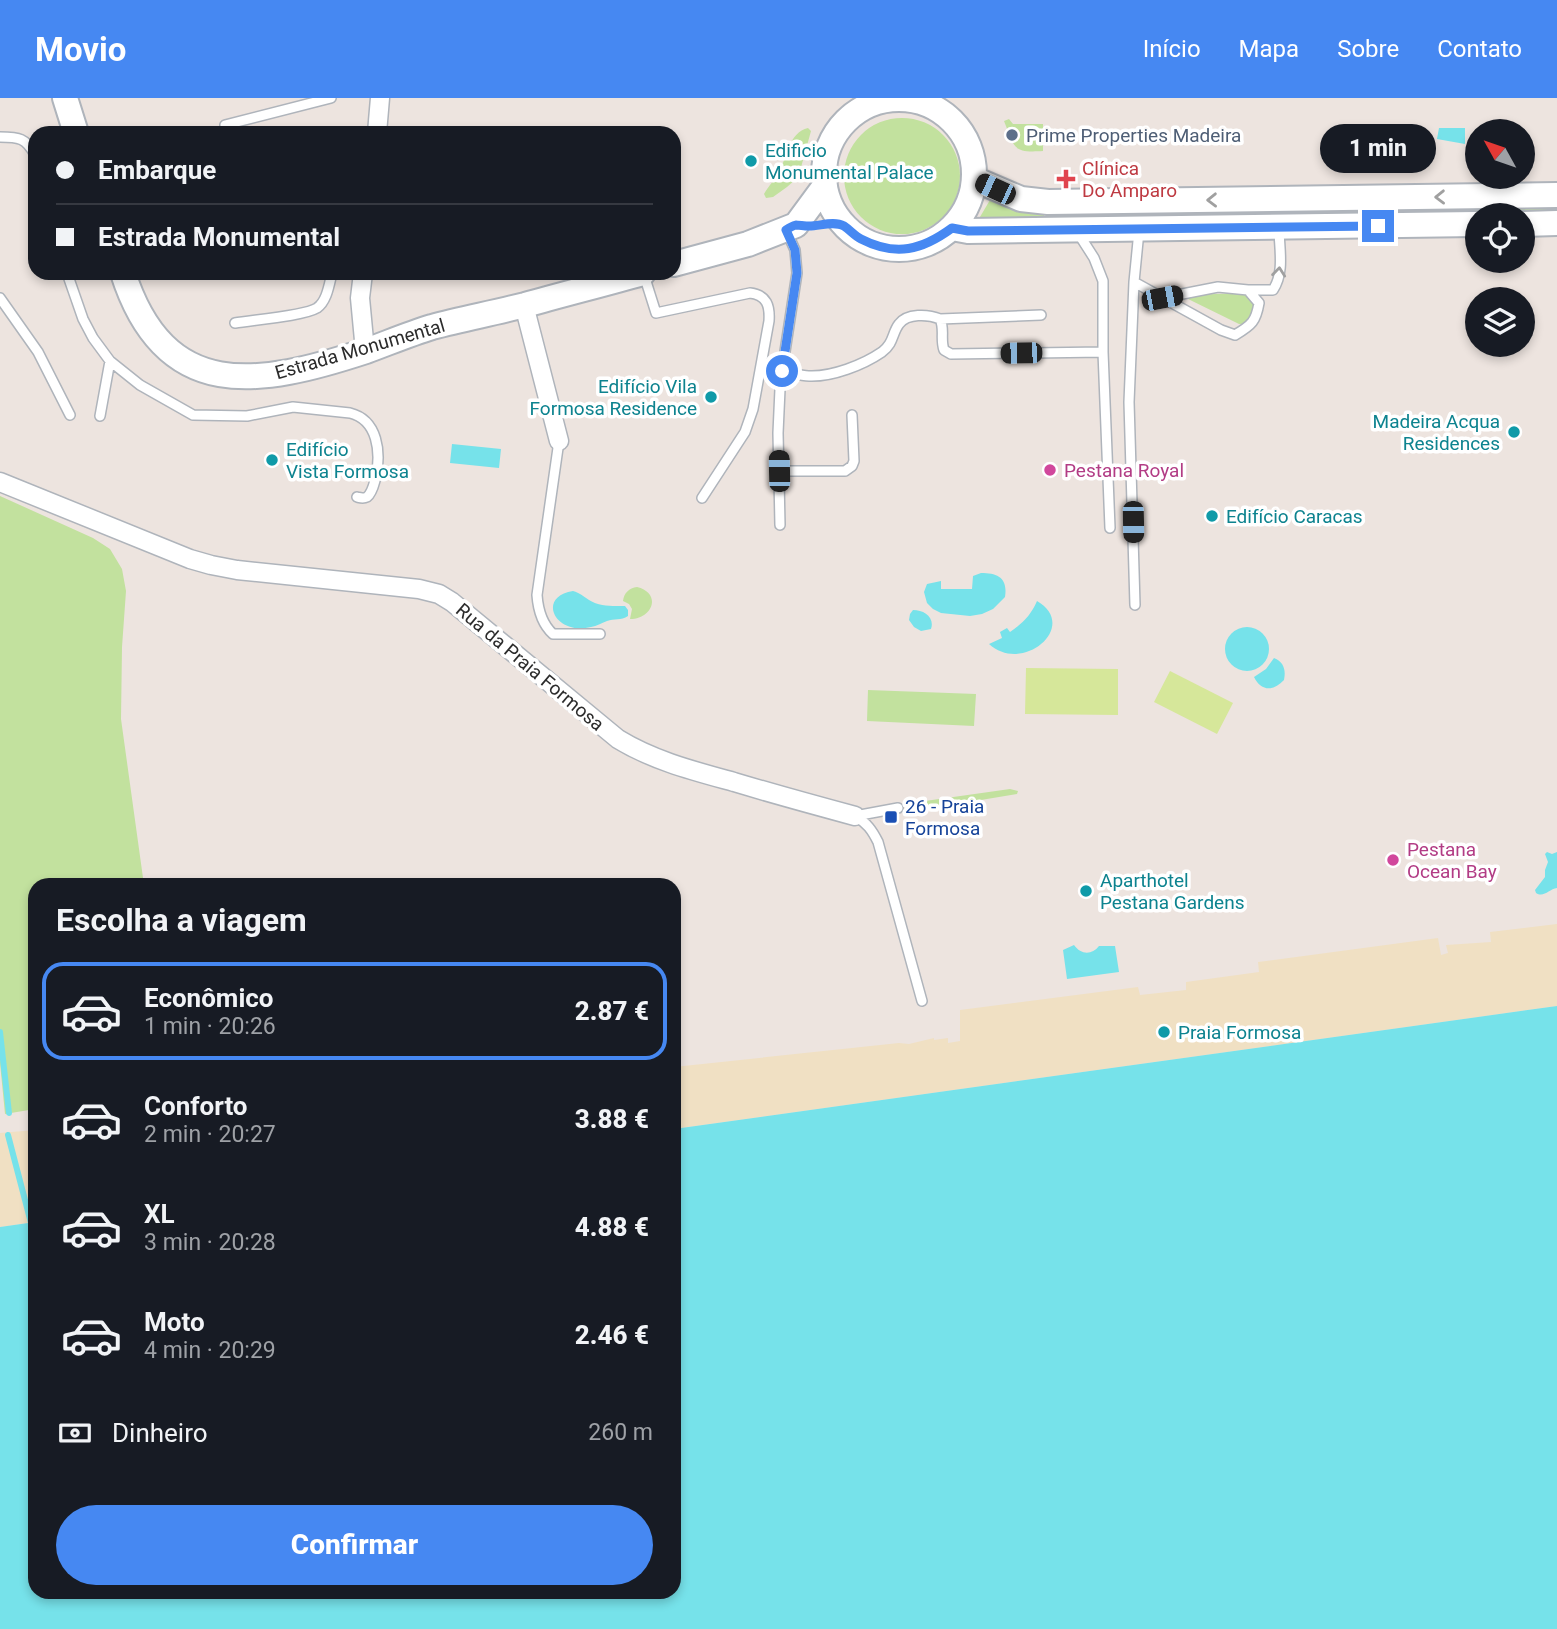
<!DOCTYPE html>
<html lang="pt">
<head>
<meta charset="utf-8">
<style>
  body { margin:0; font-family:Roboto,sans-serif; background:#242831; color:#f1f3f6; height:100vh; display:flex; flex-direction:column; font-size:26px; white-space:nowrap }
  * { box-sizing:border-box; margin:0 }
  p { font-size:23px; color:#9ea1a6 }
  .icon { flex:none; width:38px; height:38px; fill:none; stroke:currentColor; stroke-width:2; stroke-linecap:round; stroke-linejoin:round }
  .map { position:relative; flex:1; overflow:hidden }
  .sheet { position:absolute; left:28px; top:780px; width:653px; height:721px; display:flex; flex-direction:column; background:#171b24; border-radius:21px; box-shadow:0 4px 10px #0003 }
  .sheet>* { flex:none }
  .top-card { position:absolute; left:28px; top:28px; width:653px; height:154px; border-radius:21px; box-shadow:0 4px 10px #0003; display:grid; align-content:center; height:154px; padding:0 28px; background:#171b24 }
  .needle { width:46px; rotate:310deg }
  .tools { position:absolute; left:1465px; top:21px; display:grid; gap:14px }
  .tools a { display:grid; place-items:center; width:70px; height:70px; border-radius:50%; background:#171b24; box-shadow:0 4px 10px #0003; font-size:35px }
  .end { position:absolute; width:32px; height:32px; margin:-16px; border:9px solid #4688f2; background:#fff; box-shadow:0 0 0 4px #fff }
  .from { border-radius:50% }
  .bubble { position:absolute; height:49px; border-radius:24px; background:#171b24; box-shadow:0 4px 10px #0003; font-size:23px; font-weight:800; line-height:49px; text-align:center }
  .car { position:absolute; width:21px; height:42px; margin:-21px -10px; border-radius:9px; box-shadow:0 0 5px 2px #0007; background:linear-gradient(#222 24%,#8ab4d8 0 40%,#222 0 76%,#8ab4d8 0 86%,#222 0) }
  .top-card b { display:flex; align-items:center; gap:24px; height:66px; font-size:26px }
  .top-card b+b { border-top:2px solid #363941 }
  .top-card i { width:18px; height:18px; background:#f1f3f6 }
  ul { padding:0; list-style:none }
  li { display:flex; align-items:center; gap:21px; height:98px; margin:0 14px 10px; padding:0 14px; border:4px solid transparent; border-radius:21px }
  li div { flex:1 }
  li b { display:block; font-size:26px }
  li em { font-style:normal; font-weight:800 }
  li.on { border-color:#4688f2 }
  li>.icon { width:63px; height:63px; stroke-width:1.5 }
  h2 { padding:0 28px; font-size:32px; line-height:84px }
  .pay { display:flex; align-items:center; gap:18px; height:77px; padding:0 28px; font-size:26px }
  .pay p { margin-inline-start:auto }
  .cta { display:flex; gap:14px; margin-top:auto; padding:14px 28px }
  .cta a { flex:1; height:80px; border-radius:42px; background:#4688f2; color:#fff; font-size:28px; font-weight:800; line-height:80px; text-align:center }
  header { display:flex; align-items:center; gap:42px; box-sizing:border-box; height:98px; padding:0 35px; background:#4688f2; color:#fff }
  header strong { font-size:33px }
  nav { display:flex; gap:38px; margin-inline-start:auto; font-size:24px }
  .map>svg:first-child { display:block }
  .green { fill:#c2e19e }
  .sand { fill:#f0e0c3 }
  .pitch { fill:#d6e79a }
  .water { fill:#76e2ea }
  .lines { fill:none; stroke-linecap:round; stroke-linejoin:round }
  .stream { stroke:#76e2ea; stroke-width:6 }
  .lane-casing { stroke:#afb4bb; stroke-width:12 }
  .street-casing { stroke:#afb4bb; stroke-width:21 }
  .secondary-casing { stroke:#afb4bb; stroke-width:28 }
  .lane { stroke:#fff; stroke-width:9 }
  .street { stroke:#fff; stroke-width:18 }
  .secondary { stroke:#fff; stroke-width:24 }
  .oneway { stroke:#a0a0a0 }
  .route { stroke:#4688f2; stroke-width:9 }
  .service-dot { fill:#5c6f8a; stroke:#fff; stroke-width:2.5 }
  .culture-dot { fill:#0f9aa8; stroke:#fff; stroke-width:2.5 }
  .health-dot { fill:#e0444e; stroke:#fff; stroke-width:2.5 }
  .hotel-dot { fill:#d1479c; stroke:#fff; stroke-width:2.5 }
  .transit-dot { fill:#1a4fb4; stroke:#fff; stroke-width:2.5 }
  .labels { text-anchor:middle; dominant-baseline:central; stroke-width:7; stroke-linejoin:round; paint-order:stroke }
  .service-label { font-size:19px; fill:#4e5e75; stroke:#fff; text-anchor:start }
  .culture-label { font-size:19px; fill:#0d838f; stroke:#fff; text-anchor:start }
  .health-label { font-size:19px; fill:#be3a42; stroke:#fff; text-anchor:start }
  .street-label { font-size:19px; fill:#2c2c2c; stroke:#fff }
  .hotel-label { font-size:19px; fill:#b23c85; stroke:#fff; text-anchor:start }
  .transit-label { font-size:19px; fill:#164399; stroke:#fff; text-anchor:start }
</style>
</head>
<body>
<header>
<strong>Movio</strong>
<nav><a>Início</a><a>Mapa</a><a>Sobre</a><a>Contato</a></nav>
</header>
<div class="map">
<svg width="1557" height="1531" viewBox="0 0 1557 1531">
  <rect width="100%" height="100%" fill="#ede4df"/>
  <path class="green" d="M844 78a58 58 0 1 1 116 0a58 58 0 1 1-116 0Z
    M 1009,21 L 1013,26 L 1043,26 L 1043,53 C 1012,55 1015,50 1004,23 Z
    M 808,30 L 811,33 L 800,73 L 796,81 L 787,89 L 773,99 L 766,100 L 764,96 C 769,87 776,81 780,72 C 788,56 789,35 808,30 Z
    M 990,102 C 1008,109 1025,111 1044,112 L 1044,123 L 977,124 Z
    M 1557,107 L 1557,117 L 1055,123 L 1055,113 Z
    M 1244,195 L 1255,202 L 1257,214 L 1246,226 L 1239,226 L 1186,200 L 1188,197 Z
    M 0,398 L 93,440 L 110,451 L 122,471 L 126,493 L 122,549 L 121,621 L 144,787 L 35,788 L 35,1011 L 5,1016 L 0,965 Z
    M 637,489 C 662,495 653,521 630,521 L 632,511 L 629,506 L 623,503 C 624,495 629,490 637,489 Z
    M 868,592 L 976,596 L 974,628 L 867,623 Z
    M 1010,691 L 1018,693 L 1017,696 L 927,711 L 921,708 L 922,704 L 925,703 Z"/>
  <path class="sand" d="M 1557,826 L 1557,908 L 674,1031 L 674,969 L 899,945 L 909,946 L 934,940 L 934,942 L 948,940 L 948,945 L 960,943 L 960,912 L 1138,889 L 1140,897 L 1186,892 L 1186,884 L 1259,874 L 1258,864 L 1438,840 L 1441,857 L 1448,855 L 1446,847 L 1491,844 L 1490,834 Z
    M 35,1032 L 35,1124 L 0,1129 L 0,1035 Z"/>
  <path class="pitch" d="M 1026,570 L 1118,571 L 1118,617 L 1025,616 Z
    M 1170,573 L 1233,605 L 1217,636 L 1154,604 Z"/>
  <path class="water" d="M 1439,30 L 1465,30 L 1465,46 L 1437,41 Z
    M 452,346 L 501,351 L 499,370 L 450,365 Z
    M 981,475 C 998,475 1008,480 1005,499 L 993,511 L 982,516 L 970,518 L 941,515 L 933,511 L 927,505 L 924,494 L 927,486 L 941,483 L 941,491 L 972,491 L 973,478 Z
    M 573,493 C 580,495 583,498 589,502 C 600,509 612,508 625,508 L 628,512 L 628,518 C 621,523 614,520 607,523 C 601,525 597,528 591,529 C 555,538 536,499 573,493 Z
    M 1037,503 C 1080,528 1023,577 989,546 L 1002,540 L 1000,534 L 1007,530 L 1010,534 C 1023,525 1031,517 1037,503 Z
    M 913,512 C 924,512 935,519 931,531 L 921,533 L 914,529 L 909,522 L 910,516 Z
    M1225 551a22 22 0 1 1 44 0a22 22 0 1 1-44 0Z
    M 1274,560 C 1284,564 1286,572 1284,582 C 1273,594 1261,593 1254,579 L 1266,571 Z
    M 1547,754 L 1552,756 L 1557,754 L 1557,790 C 1549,791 1544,800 1536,795 L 1535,792 L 1545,779 L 1545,772 L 1548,764 L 1545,756 Z
    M 1074,847 C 1081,857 1092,857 1099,848 L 1115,848 L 1119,874 L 1067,881 L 1063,852 Z
    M 1557,908 L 1557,1531 L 0,1531 L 0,1129 L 35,1124 L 35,1494 L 674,1494 L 674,1031 Z"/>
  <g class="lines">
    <path class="stream" d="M 0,934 L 9,1015
      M 8,1037 L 31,1125"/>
    <g class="lane-casing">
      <path id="lane" d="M 225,27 L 331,0
        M 0,39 C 19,39 26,40 35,57
        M 1078,135 L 1094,160 L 1103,183 L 1103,254 L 1110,430
        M 67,175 L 83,221 L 93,240 L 110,263 L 140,287 L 193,317 L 247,318 L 293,309 L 350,315 C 378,322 381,354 376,379 C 374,385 373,394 367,399 C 363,401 361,400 357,399
        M 644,177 L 656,215 L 750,195 C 767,197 770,208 769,223 L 753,311 L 745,334 L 702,400
        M 1134,184 L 1221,232 L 1235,237 C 1252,227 1256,223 1259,205 L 1248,192 L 1218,189 L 1162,200
        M 1248,192 L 1273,192 C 1285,174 1279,150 1279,130
        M 0,200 L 38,254 L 70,317
        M 940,221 L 1041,217
        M 235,225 C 252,222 304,218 317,210 C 327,203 329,187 332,175
        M 782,273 C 790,274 800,278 809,278 C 832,279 863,267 882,254 C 894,245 892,235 899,226 C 907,215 928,216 940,221 C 945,231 940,241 944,252 L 951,256 L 1103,254
        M 100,318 L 110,263
        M 559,343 L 537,497 C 538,511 542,526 553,536 L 600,536
        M 779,373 L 845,373 L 852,368 L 854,363 L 852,317
        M 780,427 L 778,335 L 780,291 L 782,273 L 797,175 L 795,152 L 786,132
        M 1135,507 L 1129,304 L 1134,184 L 1139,133
        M 855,718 C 867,725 872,732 878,744 L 922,903
        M 855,718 L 898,710"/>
    </g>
    <g class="street-casing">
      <path id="street" d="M 377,35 L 380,0
        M 363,175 L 360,200 L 365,253
        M 524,207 L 559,343
        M 0,384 L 190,461 L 211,467 L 237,472 L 419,491 L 439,496 L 452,504 L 618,641 C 654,663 694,673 734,684 C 774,696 814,707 855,718"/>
    </g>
    <g class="secondary-casing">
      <path id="secondary" d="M 65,0 L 76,35
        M824 76a75 75 0 1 1 150 0a75 75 0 1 1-150 0Z
        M 974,81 L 1021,101 L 1048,104 L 1557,97
        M 1522,126 L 1557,125
        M 952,130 L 968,133 L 1477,126
        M 674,166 L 748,146 L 796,127 L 824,89
        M 123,175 C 165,306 259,288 366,253 C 388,245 409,236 432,229 C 462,221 494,215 525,207 C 564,196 604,186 643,175"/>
    </g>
    <use href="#lane" class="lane"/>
    <use href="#street" class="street"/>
    <use href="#secondary" class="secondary"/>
  </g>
  <defs><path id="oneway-chevron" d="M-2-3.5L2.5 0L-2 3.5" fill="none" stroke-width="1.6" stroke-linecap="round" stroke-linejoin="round" transform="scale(1.75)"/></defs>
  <g class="oneway">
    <use href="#oneway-chevron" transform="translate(1440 99) rotate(179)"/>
    <use href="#oneway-chevron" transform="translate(1212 102) rotate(179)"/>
    <use href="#oneway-chevron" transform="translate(1279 174) rotate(-84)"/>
  </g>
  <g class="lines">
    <path class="route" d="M 782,273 L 797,175 L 795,152 L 786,132 C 789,130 792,128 796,127 C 797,127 806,128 807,128 C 818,129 833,122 844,128 C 850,132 855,138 861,141 C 896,159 922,152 952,130 L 968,133 L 1378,128"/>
  </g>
  <circle class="service-dot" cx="1012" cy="37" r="7"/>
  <g class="culture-dot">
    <circle cx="751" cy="63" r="7"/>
    <circle cx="711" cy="299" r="7"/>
    <circle cx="1514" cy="334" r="7"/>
    <circle cx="272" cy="362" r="7"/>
    <circle cx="1212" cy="418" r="7"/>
    <circle cx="1086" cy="793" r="7"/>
    <circle cx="1164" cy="934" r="7"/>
  </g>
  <path class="health-dot" d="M1062.5 70.5h7v7h7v7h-7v7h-7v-7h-7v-7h7z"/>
  <g class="hotel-dot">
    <circle cx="1050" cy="372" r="7"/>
    <circle cx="1393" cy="762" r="7"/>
  </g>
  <rect class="transit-dot" x="884" y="712" width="14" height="14" rx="3.5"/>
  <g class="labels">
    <g class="service-label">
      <text x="1026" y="37">Prime Properties Madeira</text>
    </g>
    <g class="culture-label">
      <text x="765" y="52">Edificio<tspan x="765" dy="22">Monumental Palace</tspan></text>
      <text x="697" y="288" text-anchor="end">Edifício Vila<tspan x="697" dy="22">Formosa Residence</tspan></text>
      <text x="1500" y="323" text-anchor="end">Madeira Acqua<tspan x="1500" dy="22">Residences</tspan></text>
      <text x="286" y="351">Edifício<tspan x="286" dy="22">Vista Formosa</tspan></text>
      <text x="1226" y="418">Edifício Caracas</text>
      <text x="1100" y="782">Aparthotel<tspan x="1100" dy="22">Pestana Gardens</tspan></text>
      <text x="1178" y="934">Praia Formosa</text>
    </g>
    <g class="health-label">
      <text x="1082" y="70">Clínica<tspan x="1082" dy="22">Do Amparo</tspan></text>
    </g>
    <g class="street-label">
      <text transform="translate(360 251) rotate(-16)">Estrada Monumental</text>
      <text transform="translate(530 569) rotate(40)">Rua da Praia Formosa</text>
    </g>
    <g class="hotel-label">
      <text x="1064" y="372">Pestana Royal</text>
      <text x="1407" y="751">Pestana<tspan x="1407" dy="22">Ocean Bay</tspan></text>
    </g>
    <g class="transit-label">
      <text x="905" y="708">26 - Praia<tspan x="905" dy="22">Formosa</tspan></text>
    </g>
  </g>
</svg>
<div class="tools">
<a><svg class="needle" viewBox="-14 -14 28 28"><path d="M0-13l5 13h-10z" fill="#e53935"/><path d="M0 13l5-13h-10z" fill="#9ea1a6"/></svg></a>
<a><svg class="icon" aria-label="locate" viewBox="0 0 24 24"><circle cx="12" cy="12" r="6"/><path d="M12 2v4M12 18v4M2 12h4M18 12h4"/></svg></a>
<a><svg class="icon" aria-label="layers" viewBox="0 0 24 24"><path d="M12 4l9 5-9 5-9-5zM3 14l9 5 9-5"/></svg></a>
</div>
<i class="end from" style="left:782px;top:273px"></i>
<i class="end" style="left:1378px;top:128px"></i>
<div class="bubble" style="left:1320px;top:26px;width:116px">1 min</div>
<i class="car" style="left:995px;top:91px;rotate:295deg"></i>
<i class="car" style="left:1162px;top:200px;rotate:79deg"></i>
<i class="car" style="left:1021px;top:255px;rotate:269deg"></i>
<i class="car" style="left:779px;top:373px;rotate:359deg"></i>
<i class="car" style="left:1133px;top:424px;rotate:179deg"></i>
<div class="top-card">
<b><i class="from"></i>Embarque</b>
<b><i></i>Estrada Monumental</b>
</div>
<section class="sheet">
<h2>Escolha a viagem</h2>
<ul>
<li class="on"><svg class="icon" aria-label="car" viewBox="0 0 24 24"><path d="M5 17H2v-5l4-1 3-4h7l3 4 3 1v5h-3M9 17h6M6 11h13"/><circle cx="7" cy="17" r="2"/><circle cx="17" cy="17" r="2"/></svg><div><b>Econômico</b><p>1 min · 20:26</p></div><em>2.87 €</em></li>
<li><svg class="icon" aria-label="car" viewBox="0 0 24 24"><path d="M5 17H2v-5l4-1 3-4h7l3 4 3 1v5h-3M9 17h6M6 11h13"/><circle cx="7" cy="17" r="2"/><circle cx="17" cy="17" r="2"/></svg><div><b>Conforto</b><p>2 min · 20:27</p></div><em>3.88 €</em></li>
<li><svg class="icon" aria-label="car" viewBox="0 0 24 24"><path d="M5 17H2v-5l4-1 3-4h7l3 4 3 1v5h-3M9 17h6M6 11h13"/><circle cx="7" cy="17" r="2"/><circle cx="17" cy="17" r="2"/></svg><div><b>XL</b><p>3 min · 20:28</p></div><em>4.88 €</em></li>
<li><svg class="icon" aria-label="car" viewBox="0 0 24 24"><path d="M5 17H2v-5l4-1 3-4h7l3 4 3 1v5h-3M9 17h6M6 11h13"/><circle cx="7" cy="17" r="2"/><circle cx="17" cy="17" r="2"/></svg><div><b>Moto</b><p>4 min · 20:29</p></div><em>2.46 €</em></li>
</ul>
<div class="pay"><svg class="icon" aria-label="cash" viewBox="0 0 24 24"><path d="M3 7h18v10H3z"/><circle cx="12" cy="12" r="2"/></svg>Dinheiro<p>260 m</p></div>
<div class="cta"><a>Confirmar</a></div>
</section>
</div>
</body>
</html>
